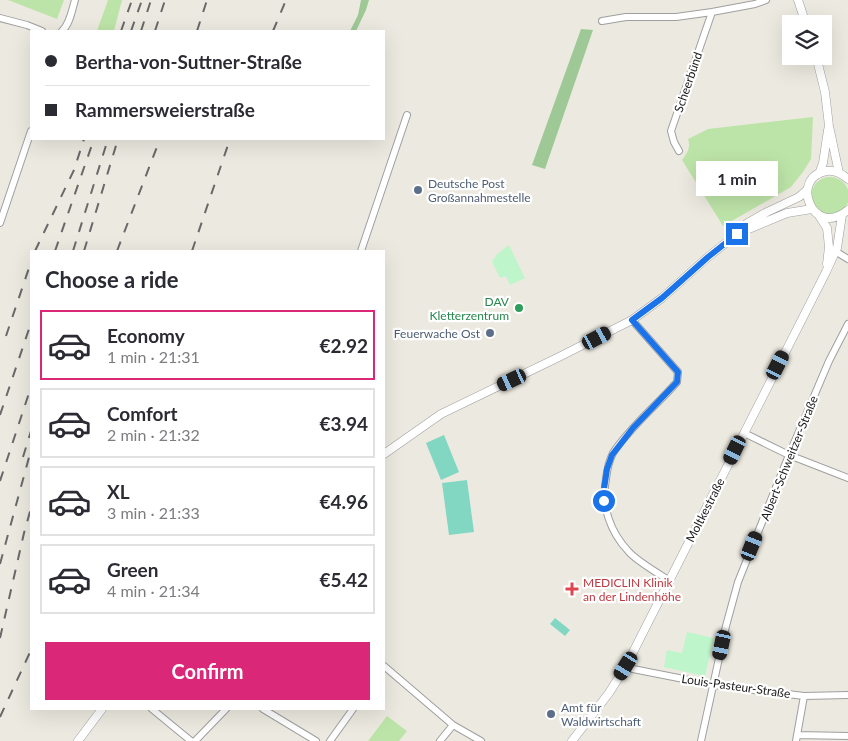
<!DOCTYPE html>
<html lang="en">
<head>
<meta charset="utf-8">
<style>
  body { margin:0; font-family:Lato,sans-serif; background:#f2f2f3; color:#2b2b33; height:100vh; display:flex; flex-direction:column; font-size:19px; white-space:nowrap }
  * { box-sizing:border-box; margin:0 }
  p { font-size:16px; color:#7c7c81 }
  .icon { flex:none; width:28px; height:28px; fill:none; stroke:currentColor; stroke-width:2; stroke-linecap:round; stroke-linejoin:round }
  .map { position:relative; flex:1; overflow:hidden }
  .panel { position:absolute; left:30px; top:250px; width:355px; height:460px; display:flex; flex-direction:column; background:#fff; border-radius:0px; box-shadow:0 5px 20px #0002 }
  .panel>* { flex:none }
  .top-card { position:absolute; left:30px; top:30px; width:355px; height:110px; border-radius:0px; box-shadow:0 5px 20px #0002; display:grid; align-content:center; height:110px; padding:0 15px; background:#fff }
  .buttons { position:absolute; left:782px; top:15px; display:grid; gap:10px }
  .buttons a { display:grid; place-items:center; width:50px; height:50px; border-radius:0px; background:#fff; box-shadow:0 5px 20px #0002; font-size:25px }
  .end { position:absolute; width:22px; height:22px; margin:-11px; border:6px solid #1a73e8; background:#fff; box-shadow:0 0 0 2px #fff }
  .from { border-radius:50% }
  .bubble { position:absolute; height:35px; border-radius:0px; background:#fff; box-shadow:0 5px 20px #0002; font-size:16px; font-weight:700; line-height:35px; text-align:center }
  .car { position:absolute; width:15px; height:30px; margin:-15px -8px; border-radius:6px; box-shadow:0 0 4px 1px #0007; background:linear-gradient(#222 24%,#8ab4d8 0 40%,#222 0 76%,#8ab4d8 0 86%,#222 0) }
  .top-card b { display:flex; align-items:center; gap:18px; height:48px; font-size:19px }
  .top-card b+b { border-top:1px solid #e1e1e2 }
  .top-card i { width:12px; height:12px; background:#2b2b33 }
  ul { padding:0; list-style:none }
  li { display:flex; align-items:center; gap:15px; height:70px; margin:0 10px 8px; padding:0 5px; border:2px solid #e1e1e2; border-radius:0px }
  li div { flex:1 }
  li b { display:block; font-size:19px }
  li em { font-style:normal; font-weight:700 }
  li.selected { border-color:#db2777 }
  li>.icon { width:45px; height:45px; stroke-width:1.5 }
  h2 { padding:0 15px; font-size:22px; line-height:60px }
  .action { display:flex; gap:10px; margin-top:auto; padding:10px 15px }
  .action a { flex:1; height:58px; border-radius:0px; background:#db2777; color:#fff; font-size:20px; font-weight:700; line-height:58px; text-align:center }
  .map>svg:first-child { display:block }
  .grass { fill:#bde4a8 }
  .forest { fill:#9ec997 }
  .park { fill:#bef5cb }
  .pitch { fill:#82d7c3 }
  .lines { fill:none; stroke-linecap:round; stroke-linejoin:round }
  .minor-casing { stroke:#9f9f9f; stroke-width:8 }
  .tertiary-casing { stroke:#9f9f9f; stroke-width:9 }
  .minor { stroke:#fff; stroke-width:6 }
  .tertiary { stroke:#fff; stroke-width:8 }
  .rail { stroke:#696969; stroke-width:2; stroke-dasharray:10 10; stroke-linecap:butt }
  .route { stroke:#1a73e8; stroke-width:6 }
  .service-dot { fill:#5c6f8a; stroke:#fff; stroke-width:2 }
  .leisure-dot { fill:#2e9e5b; stroke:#fff; stroke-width:2 }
  .health-dot { fill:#e0444e; stroke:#fff; stroke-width:2 }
  .labels { text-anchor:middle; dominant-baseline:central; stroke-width:4.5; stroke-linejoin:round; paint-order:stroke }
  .street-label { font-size:12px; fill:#1b1b1b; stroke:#fff }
  .service-label { font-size:12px; fill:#4e5e75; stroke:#fff; text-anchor:start }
  .leisure-label { font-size:12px; fill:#27864d; stroke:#fff; text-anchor:end }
  .health-label { font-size:12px; fill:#be3a42; stroke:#fff; text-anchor:start }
</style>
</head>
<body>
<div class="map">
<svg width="848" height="741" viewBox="0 0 848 741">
  <rect width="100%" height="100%" fill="#eceae0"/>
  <path class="grass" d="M 8,0 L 64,0 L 57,19 Z
    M 108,0 L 122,0 L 114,31 L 97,31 Z
    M 813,117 L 811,159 L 803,172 L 791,187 L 723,226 L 682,160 C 687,153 691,148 688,139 L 708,129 Z
    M811 196a19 19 0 1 1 38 0a19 19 0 1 1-38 0Z
    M 387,716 L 407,731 L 399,741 L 368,741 Z"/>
  <path class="forest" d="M 361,0 L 369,0 L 366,10 L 356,31 L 350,31 L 358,15 Z
    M 581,29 L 593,30 L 545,169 L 532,165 Z"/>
  <path class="park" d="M 509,245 L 525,278 L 510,285 L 506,276 L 500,278 L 492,262 L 497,254 Z
    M 687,632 L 714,638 L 705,676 L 664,667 L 667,650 L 682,653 Z"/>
  <path class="pitch" d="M 444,435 L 459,472 L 441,480 L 426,443 Z
    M 467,480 L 474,532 L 449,535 L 442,483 Z
    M 555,618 L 570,630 L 565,636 L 550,624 Z"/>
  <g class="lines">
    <g class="minor-casing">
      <path id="minor" d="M 0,18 L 27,25 L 42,31
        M 602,21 L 626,17 L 676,17 L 712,12 L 755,4 L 766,0
        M 62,31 C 70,24 72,10 75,0
        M 679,151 L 674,142 L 671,131 L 712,12
        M 0,223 L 31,131
        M 361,251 L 407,115
        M 835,251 L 848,259
        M 632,320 L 678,372 L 677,382 C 656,406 630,427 613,453 C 609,461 607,470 606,479 C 601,506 610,532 629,552 C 637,561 659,574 670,581
        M 744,433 L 789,455 L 848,478
        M 384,666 L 453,725 L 481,741
        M 626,666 L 633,669 L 714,685 L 804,696 L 848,695
        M 152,709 L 191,741
        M 263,709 L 316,741
        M 797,735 L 848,736
        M 195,741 L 226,709
        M 330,741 L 353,709
        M 440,741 L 453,725
        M 701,741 L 726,626 L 738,582 L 789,455 L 829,361 L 848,324
        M 796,741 L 804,696"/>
    </g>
    <g class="tertiary-casing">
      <path id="tertiary" d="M 798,0 L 806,24
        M 816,56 L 825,92 L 829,126 L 839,173
        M 819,174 L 823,163 L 828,130
        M 848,179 C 842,174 835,170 827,171 C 789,176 812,240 848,210
        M 818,214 L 827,228 L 829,247 L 827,264
        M 739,233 L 787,213 L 812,209
        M 384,454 L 441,414 L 559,357 L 632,320 L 662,298 L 708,257 L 737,234 L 746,224 L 767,212 L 799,197 L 807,190
        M 78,741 L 102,709
        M 572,741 L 609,693 L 626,666 L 826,272 L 837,248 L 842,215"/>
    </g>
    <use href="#minor" class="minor"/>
    <use href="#tertiary" class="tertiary"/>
    <path class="rail" d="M 121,31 L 132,0
      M 131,31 L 142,0
      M 141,31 L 151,0
      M 155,31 L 165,0
      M 197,31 L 207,0
      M 273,31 L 286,0
      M 35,251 L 74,170 L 84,139
      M 55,251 L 94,139
      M 73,251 L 108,139
      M 84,251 L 118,139
      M 117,251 L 160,139
      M 192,251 L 230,139
      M 6,336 L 31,262
      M 0,415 L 31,323
      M 23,457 L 31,431
      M 0,481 L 31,387
      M 0,564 L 31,450
      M 0,638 L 24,533 L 31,508
      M 0,717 L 31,650"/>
  </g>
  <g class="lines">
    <path class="route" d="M 604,501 L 604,489 L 607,469 L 612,455 L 633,428 L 677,382 L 678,372 L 632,320 L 662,298 L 708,257 L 737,234"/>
  </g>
  <g class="service-dot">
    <circle cx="418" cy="190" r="5"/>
    <circle cx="490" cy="333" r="5"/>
    <circle cx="551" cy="714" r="5"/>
  </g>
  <circle class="leisure-dot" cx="519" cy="308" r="5"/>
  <path class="health-dot" d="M569.5 581.5h5v5h5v5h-5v5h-5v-5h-5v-5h5z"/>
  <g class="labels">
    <g class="street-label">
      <text transform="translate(688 82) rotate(-71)">Scheerbünd</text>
      <text transform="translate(789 458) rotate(-68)">Albert-Schweitzer-Straße</text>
      <text transform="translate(705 510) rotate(-63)">Moltkestraße</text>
      <text transform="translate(736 686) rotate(8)">Louis-Pasteur-Straße</text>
    </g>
    <g class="service-label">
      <text x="428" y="183">Deutsche Post<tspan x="428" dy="14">Großannahmestelle</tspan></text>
      <text x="480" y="333" text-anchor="end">Feuerwache Ost</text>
      <text x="561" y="707">Amt für<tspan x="561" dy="14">Waldwirtschaft</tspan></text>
    </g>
    <g class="leisure-label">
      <text x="509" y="301">DAV<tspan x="509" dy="14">Kletterzentrum</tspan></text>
    </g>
    <g class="health-label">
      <text x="583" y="582">MEDICLIN Klinik<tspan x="583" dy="14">an der Lindenhöhe</tspan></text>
    </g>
  </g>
</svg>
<div class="buttons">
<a><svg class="icon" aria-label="layers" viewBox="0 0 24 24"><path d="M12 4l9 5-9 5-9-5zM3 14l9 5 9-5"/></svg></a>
</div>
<i class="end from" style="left:604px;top:501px"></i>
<i class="end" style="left:737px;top:234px"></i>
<div class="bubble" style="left:696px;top:161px;width:82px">1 min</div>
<i class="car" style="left:597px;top:338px;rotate:62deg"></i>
<i class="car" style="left:778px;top:365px;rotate:27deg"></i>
<i class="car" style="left:512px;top:380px;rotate:245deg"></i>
<i class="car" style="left:735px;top:450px;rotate:206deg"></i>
<i class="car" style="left:752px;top:546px;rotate:22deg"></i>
<i class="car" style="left:722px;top:645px;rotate:192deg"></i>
<i class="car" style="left:626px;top:666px;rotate:212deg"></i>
<div class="top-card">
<b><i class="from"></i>Bertha-von-Suttner-Straße</b>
<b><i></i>Rammersweierstraße</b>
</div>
<section class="panel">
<h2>Choose a ride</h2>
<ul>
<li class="selected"><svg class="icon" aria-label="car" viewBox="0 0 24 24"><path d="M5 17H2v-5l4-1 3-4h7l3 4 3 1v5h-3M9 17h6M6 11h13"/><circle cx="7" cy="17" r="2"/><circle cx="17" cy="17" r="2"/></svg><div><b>Economy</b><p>1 min · 21:31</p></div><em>€2.92</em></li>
<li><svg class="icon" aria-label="car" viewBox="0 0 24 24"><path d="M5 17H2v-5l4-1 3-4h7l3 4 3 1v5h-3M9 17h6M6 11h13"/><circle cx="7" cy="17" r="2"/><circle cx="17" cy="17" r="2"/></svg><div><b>Comfort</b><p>2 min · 21:32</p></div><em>€3.94</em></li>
<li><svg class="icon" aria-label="car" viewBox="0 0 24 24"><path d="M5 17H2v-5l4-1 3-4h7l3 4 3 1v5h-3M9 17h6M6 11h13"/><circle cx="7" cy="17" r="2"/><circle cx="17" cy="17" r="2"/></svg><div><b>XL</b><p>3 min · 21:33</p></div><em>€4.96</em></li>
<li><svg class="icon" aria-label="car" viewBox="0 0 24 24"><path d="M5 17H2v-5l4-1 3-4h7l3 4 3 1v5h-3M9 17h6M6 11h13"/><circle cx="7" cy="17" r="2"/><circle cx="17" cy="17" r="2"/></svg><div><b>Green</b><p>4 min · 21:34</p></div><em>€5.42</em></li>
</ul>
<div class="action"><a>Confirm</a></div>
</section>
</div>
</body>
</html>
